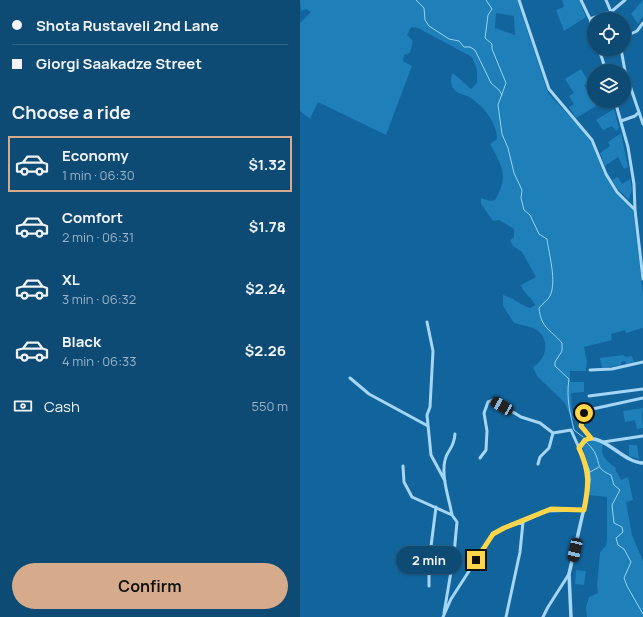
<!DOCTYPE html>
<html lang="en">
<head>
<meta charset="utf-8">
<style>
  body { margin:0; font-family:Manrope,sans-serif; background:#1b557d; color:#f1f3f6; height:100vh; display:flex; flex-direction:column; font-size:15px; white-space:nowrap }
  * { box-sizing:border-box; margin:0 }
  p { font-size:13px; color:#9ab3c5 }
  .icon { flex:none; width:22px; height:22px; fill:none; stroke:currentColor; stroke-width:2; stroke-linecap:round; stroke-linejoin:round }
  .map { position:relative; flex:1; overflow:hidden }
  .drawer { display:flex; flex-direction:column; background:#0d4b75; width:300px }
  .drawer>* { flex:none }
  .guide { display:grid; align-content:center; height:88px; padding:0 12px; background:#0d4b75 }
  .buttons { position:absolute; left:287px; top:12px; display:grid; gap:8px }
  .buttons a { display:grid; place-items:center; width:44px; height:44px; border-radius:50%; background:#0d4b75; box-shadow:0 1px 3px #0004,0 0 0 1px #2d6387; font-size:20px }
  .end { position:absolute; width:18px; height:18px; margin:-9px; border:5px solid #ffd54a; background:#111; box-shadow:0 0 0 2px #111 }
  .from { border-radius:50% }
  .bubble { position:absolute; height:28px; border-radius:14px; background:#0d4b75; box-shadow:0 1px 3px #0004,0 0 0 1px #2d6387; font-size:13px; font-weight:700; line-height:28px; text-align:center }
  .car { position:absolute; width:12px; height:24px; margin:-12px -6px; border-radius:5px; box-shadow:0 0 3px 1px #0007; background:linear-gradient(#222 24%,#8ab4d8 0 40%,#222 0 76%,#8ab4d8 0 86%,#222 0) }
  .guide b { display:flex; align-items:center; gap:14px; height:38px; font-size:15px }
  .guide b+b { border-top:1px solid #2d6387 }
  .guide i { width:10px; height:10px; background:#f1f3f6 }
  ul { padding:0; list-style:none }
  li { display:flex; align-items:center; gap:12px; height:56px; margin:0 8px 6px; padding:0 4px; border:2px solid transparent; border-radius:0px }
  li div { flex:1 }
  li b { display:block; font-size:15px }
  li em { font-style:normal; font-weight:700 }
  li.on { border-color:#d6ab8b }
  li>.icon { width:36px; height:36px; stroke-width:1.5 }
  h2 { padding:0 12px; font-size:18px; line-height:48px }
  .pay { display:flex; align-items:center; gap:10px; height:44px; padding:0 12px; font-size:15px }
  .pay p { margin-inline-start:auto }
  .button { display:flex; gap:8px; margin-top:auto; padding:8px 12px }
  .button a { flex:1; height:46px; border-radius:24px; background:#d6ab8b; color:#111; font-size:16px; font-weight:700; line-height:46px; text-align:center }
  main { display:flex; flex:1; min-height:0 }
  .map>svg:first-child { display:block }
  .green { fill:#1f7fb9; fill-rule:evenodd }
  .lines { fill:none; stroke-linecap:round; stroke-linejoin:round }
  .stream { stroke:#96d4f8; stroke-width:1 }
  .minor { stroke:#a5d6f5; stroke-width:3 }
  .tertiary { stroke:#a5d6f5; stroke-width:3.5 }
  .route { stroke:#ffd54a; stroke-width:5 }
</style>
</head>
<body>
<main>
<section class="drawer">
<div class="guide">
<b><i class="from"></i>Shota Rustaveli 2nd Lane</b>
<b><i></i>Giorgi Saakadze Street</b>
</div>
<h2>Choose a ride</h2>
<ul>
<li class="on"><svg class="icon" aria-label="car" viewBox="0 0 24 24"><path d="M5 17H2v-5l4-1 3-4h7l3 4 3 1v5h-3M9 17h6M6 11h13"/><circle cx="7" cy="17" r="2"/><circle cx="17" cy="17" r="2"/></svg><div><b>Economy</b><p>1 min · 06:30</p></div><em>$1.32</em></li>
<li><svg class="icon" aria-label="car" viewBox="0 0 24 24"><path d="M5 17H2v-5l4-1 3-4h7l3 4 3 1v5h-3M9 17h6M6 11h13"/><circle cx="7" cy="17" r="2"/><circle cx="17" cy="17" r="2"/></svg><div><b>Comfort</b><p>2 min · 06:31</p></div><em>$1.78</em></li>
<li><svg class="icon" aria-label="car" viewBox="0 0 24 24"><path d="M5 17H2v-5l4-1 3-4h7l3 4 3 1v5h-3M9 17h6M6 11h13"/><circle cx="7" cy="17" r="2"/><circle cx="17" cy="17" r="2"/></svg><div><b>XL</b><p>3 min · 06:32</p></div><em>$2.24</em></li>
<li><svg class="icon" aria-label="car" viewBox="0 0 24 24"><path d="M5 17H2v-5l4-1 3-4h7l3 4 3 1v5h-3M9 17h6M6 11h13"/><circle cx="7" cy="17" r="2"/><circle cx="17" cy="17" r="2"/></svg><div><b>Black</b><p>4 min · 06:33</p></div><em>$2.26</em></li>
</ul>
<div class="pay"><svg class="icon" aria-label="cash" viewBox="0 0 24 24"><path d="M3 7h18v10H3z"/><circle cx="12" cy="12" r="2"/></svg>Cash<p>550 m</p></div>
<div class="button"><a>Confirm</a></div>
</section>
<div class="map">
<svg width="343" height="617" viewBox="0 0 343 617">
  <rect width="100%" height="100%" fill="#11649c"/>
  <path class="green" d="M 0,0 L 217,0 L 248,93 L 283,131 L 292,144 L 303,172 L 315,192 L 333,211 L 343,294 L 343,328 L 326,333 L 325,330 L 311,334 L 312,340 L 284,347 L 287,362 L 286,371 L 270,371 L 270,382 L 284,382 L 284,392 L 271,393 L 272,409 L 276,421 L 271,418 L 265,403 L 237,376 L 233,367 C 247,359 251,338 235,329 C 229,326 220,325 214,323 L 203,306 L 203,295 C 214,298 220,305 230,308 L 235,305 C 231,296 224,295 221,285 L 236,277 L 222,252 L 213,246 L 210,240 L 214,237 L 214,229 L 199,220 L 193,221 L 181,204 L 181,198 L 190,201 L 195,200 C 209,176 202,166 190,144 L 197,139 C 197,123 183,105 169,97 C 166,95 161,95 157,92 C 151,88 149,80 153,73 L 171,89 L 177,83 L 177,70 L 172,57 L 118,28 L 111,27 L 107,35 L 113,41 L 110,53 L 104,55 L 103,61 L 112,66 L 86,135 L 18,102 L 10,119 L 0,111 L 0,23 L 11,12 L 6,9 L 1,11 ZM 196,13 L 214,16 L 215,35 L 195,28 Z
    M 262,0 L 279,0 L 286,17 L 264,31 L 256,10 L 264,7 Z
    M 343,0 L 343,16 L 338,24 L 331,14 Z
    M 281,69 L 289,82 L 284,85 L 296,106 L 276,118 L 269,107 L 274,104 L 269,96 L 274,93 L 265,79 Z
    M 314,109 L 319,128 L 316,131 L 312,126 L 303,130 L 296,120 Z
    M 321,133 L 328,167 L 324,169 L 318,157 L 305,166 L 300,153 L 310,146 L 308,142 Z
    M 318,177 L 322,184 L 330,179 L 332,189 L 329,200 L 317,188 L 312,180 Z
    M 323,355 L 326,357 L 332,356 L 334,362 L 326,364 L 325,361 L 321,362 L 321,365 L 302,368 L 300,358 Z
    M 343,408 L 342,415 L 343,428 L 337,429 L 335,420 L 325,422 L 323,411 Z
    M 292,439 L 303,444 C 300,457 306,460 316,468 L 315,469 L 321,480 L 328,477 L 333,500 L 326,502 L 332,535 L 343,561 L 343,617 L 287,617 L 286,607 L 289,597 L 298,593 L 297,586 L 300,552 L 306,546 L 307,539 L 307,497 L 288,495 L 289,470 L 282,445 L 283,442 Z
    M 329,445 L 337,445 L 339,459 L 329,456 Z
    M 276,570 L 286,571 L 284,585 L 275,584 Z"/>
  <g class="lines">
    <path class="stream" d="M 116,0 L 124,8 L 125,20 L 129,26 L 149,39 L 159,41 L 164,47 L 170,47 L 175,50 L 191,83 L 199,90 L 202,95
      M 186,0 L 192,9 L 188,15 L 185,38 L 192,44 L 192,49 L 206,83 L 198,105 L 202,134 L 208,148 L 214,173 L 222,190 L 221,198 L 224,210 L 230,215 L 239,234 L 247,239 C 249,255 257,281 250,296 C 248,300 242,304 239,308 C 241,328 250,329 262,343 L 262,351 L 255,362 L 255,366 L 269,379 C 266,398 270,413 274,430 L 283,437
      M 286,442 C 290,446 294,450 296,455 C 300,466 297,469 311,475 L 314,485 L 320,490 L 312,505 L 314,523 L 322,527 L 323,532 L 316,538 L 318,545 L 324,549 L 331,562 L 324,578 L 327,586 L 343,614
      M 290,472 L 299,467"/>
    <path class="minor" d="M 219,0 L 249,89 L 292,140 L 306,174 L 317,192 L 335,210
      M 281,0 L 290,19 L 294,34
      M 306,0 L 314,19
      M 290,19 L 312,11 L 325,0
      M 324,37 L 337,31 L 343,23
      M 299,49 L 306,71
      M 321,49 L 325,71 L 343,124
      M 315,101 L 328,147 L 334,184 L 335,210 L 343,279
      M 321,121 L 335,116 L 338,113
      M 127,322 L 133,351 L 130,407 L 127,415 L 131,455 L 145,481
      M 290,370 L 312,369 L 343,362
      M 50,378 L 69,394 L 128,426
      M 289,396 L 343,389
      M 291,438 L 281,426 L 283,415 L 288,410 L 343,398
      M 303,442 L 343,436
      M 180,458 L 186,450 L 187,431 L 184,413 L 188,402 L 193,400 L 221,417 L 240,423 L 253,433 L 271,430 L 279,448
      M 238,464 L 240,457 L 249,448 L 253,433
      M 103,466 L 104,482 L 112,497 L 152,515 L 157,522 L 154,554 L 144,613
      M 152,515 C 149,498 141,477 145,460 C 147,450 154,449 155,434
      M 129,586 L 129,562 L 136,507
      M 143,617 L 151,599 L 193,534 L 204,528 L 223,522 L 245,511 L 284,510
      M 206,617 L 220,552 L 223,522
      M 243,617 L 248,607 L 269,574"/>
    <path class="tertiary" d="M 271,617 L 269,574 L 287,495 L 289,480 L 288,470 L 279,448 L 285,440 C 303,432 323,463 343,463"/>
  </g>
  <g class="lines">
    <path class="route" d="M 176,560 L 193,534 L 204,528 L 251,509 L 284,510 C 289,485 290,472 279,448 L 285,440 L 291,438 L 281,426 L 284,413"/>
  </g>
</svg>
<div class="buttons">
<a><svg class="icon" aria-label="locate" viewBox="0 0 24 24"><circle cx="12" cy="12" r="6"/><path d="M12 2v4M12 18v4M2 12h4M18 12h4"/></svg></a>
<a><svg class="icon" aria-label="layers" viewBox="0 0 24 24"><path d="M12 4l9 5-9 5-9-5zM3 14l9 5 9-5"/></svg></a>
</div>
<i class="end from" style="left:284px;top:413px"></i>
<i class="end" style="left:176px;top:560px"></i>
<div class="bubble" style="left:96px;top:546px;width:66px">2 min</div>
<i class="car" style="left:202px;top:406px;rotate:300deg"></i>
<i class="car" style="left:275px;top:550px;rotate:193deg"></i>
</div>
</main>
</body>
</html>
